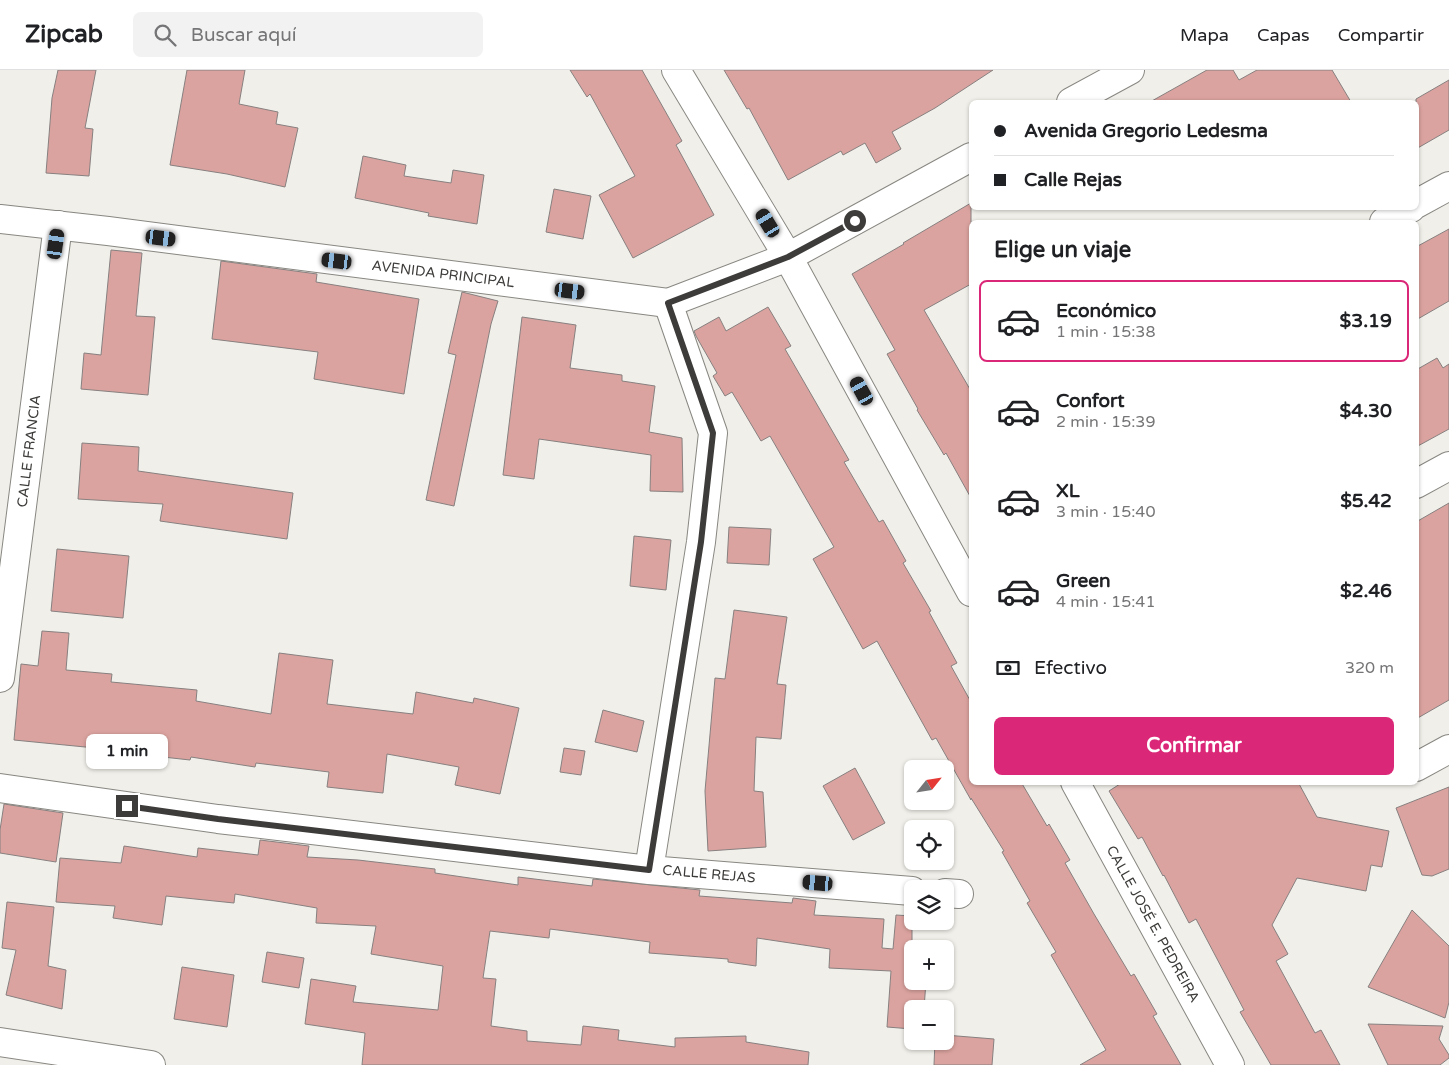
<!DOCTYPE html>
<html lang="es">
<head>
<meta charset="utf-8">
<style>
  body { margin:0; font-family:"Varela Round",sans-serif; background:#f2f2f2; color:#202124; height:100vh; display:flex; flex-direction:column; font-size:19px; white-space:nowrap }
  * { box-sizing:border-box; margin:0 }
  p { font-size:16px; color:#757577 }
  .icon { flex:none; width:28px; height:28px; fill:none; stroke:currentColor; stroke-width:2; stroke-linecap:round; stroke-linejoin:round }
  .map { position:relative; flex:1; overflow:hidden }
  .side { position:absolute; left:969px; top:150px; width:450px; height:565px; display:flex; flex-direction:column; background:#fff; border-radius:8px; box-shadow:0 1px 4px #0004 }
  .side>* { flex:none }
  .hud { position:absolute; left:969px; top:30px; width:450px; height:110px; border-radius:8px; box-shadow:0 1px 4px #0004; display:grid; align-content:center; height:110px; padding:0 25px; background:#fff }
  .needle { width:32px; rotate:60deg }
  .buttons { position:absolute; left:904px; top:690px; display:grid; gap:10px }
  .buttons a { display:grid; place-items:center; width:50px; height:50px; border-radius:8px; background:#fff; box-shadow:0 1px 4px #0004; font-size:25px }
  .end { position:absolute; width:22px; height:22px; margin:-11px; border:6px solid #3d3c3a; background:#fff; box-shadow:0 0 0 2px #fff }
  .from { border-radius:50% }
  .bubble { position:absolute; height:35px; border-radius:8px; background:#fff; box-shadow:0 1px 4px #0004; font-size:16px; font-weight:700; line-height:35px; text-align:center }
  .car { position:absolute; width:15px; height:30px; margin:-15px -8px; border-radius:6px; box-shadow:0 0 4px 1px #0007; background:linear-gradient(#222 24%,#8ab4d8 0 40%,#222 0 76%,#8ab4d8 0 86%,#222 0) }
  .hud b { display:flex; align-items:center; gap:18px; height:48px; font-size:19px }
  .hud b+b { border-top:1px solid #e0e0e0 }
  .hud i { width:12px; height:12px; background:#202124 }
  ul { padding:0; list-style:none }
  li { display:flex; align-items:center; gap:15px; height:82px; margin:0 10px 8px; padding:0 15px; border:2px solid transparent; border-radius:8px }
  li div { flex:1 }
  li b { display:block; font-size:19px }
  li em { font-style:normal; font-weight:700 }
  li.current { border-color:#db2777 }
  li>.icon { width:45px; height:45px; stroke-width:1.5 }
  h2 { padding:0 25px; font-size:22px; line-height:60px }
  .pay { display:flex; align-items:center; gap:12px; height:55px; padding:0 25px; font-size:19px }
  .pay p { margin-inline-start:auto }
  .button { display:flex; gap:10px; margin-top:auto; padding:10px 25px }
  .button a { flex:1; height:58px; border-radius:8px; background:#db2777; color:#fff; font-size:20px; font-weight:700; line-height:58px; text-align:center }
  header { display:flex; align-items:center; gap:30px; box-sizing:border-box; height:70px; padding:0 25px; background:#fff; border-bottom:1px solid #e0e0e0 }
  header strong { font-size:24px }
  nav { display:flex; gap:28px; margin-inline-start:auto; font-size:18px }
  .search { width:350px; height:45px; background:#f2f2f2; display:flex; align-items:center; gap:12px; box-sizing:border-box; padding:0 18px; border-radius:8px; color:#757577; font-size:19px }
  .map>svg:first-child { display:block }
  .building { fill:#dba39f; stroke:#878080 }
  .lines { fill:none; stroke-linecap:round; stroke-linejoin:round }
  .minor-casing { stroke:#888781; stroke-width:30 }
  .tertiary-casing { stroke:#888781; stroke-width:30 }
  .minor { stroke:#fff; stroke-width:28 }
  .tertiary { stroke:#fff; stroke-width:28 }
  .route { stroke:#3d3c3a; stroke-width:6 }
  .labels { text-anchor:middle; dominant-baseline:central; stroke-width:4.5; stroke-linejoin:round; paint-order:stroke }
  .street-label { font-size:14px; fill:#3d3c3a; stroke:#fff }
</style>
</head>
<body>
<header>
<strong>Zipcab</strong>
<div class="search"><svg class="icon" aria-label="search" viewBox="0 0 24 24"><circle cx="10" cy="10" r="6"/><path d="M15 15l6 6"/></svg>Buscar aquí</div>
<nav><a>Mapa</a><a>Capas</a><a>Compartir</a></nav>
</header>
<div class="map">
<svg width="1449" height="995" viewBox="0 0 1449 995">
  <rect width="100%" height="100%" fill="#f0efe9"/>
  <path class="building" d="M 58,0 L 96,0 L 85,58 L 93,59 L 89,106 L 46,103 L 52,28 Z
    M 187,0 L 245,0 L 239,34 L 278,42 L 276,54 L 298,58 L 285,117 L 227,104 L 170,95 Z
    M 570,0 L 642,0 L 682,71 L 676,75 L 714,145 L 633,188 L 599,125 L 635,106 L 590,24 L 587,27 Z
    M 724,0 L 993,0 L 935,38 L 892,62 L 901,79 L 876,93 L 865,73 L 843,85 L 841,81 L 788,110 L 749,38 L 747,39 Z
    M 1207,0 L 1233,0 L 1239,10 L 1257,0 L 1332,0 L 1351,32 L 1150,32 Z
    M 1449,10 L 1449,60 L 1416,79 L 1416,29 Z
    M 363,86 L 406,95 L 404,106 L 451,113 L 453,100 L 484,105 L 477,154 L 428,146 L 429,143 L 355,128 Z
    M 554,119 L 591,126 L 583,169 L 546,162 Z
    M 971,133 L 971,214 L 924,240 L 971,321 L 971,428 L 946,383 L 944,385 L 917,340 L 918,339 L 887,284 L 895,280 L 852,204 L 904,174 L 903,173 Z
    M 1449,159 L 1449,231 L 1416,250 L 1416,177 Z
    M 111,180 L 142,183 L 136,246 L 155,247 L 148,325 L 81,319 L 84,283 L 101,285 Z
    M 221,191 L 317,204 L 316,212 L 419,229 L 404,324 L 314,309 L 318,282 L 212,269 Z
    M 462,222 L 498,231 L 491,254 L 454,436 L 426,430 L 456,285 L 448,283 Z
    M 768,237 L 791,276 L 785,279 L 849,390 L 844,392 L 879,452 L 883,450 L 906,491 L 903,493 L 931,541 L 929,542 L 957,593 L 951,596 L 971,632 L 971,712 L 1021,712 L 1047,756 L 1049,754 L 1070,790 L 1065,793 L 1094,844 L 1131,906 L 1134,904 L 1157,944 L 1153,946 L 1181,995 L 1080,995 L 1106,980 L 1051,885 L 1056,882 L 1027,833 L 1030,831 L 1002,782 L 1004,781 L 971,728 L 971,730 L 936,668 L 932,670 L 877,571 L 863,579 L 813,489 L 834,477 L 770,366 L 761,371 L 732,322 L 725,326 L 713,306 L 717,303 L 696,266 L 694,261 L 719,247 L 726,261 Z
    M 522,247 L 576,255 L 570,298 L 622,305 L 622,311 L 655,316 L 649,362 L 682,368 L 683,422 L 650,421 L 651,385 L 539,369 L 534,409 L 503,405 Z
    M 1437,288 L 1443,298 L 1449,294 L 1449,359 L 1416,377 L 1416,300 Z
    M 82,373 L 139,377 L 138,401 L 293,423 L 287,469 L 160,451 L 163,434 L 78,429 Z
    M 1449,433 L 1449,630 L 1416,649 L 1416,452 Z
    M 729,457 L 771,459 L 769,495 L 727,493 Z
    M 634,466 L 671,470 L 666,520 L 630,516 Z
    M 57,479 L 129,486 L 123,548 L 51,541 Z
    M 734,540 L 787,547 L 777,614 L 786,615 L 781,669 L 756,667 L 754,721 L 763,722 L 766,777 L 708,781 L 705,721 L 715,608 L 725,609 Z
    M 42,561 L 69,563 L 66,600 L 112,604 L 111,612 L 197,620 L 196,631 L 271,644 L 279,583 L 333,590 L 327,634 L 413,644 L 416,622 L 473,633 L 474,628 L 519,638 L 500,724 L 455,715 L 459,697 L 387,684 L 383,723 L 327,717 L 329,702 L 256,693 L 255,697 L 191,687 L 190,690 L 136,684 L 136,682 L 14,670 L 21,594 L 38,596 Z
    M 603,640 L 644,651 L 637,682 L 595,672 Z
    M 564,678 L 585,681 L 581,705 L 560,702 Z
    M 855,698 L 885,753 L 853,770 L 823,716 Z
    M 1123,712 L 1298,712 L 1317,747 L 1389,761 L 1382,797 L 1371,795 L 1366,821 L 1297,808 L 1272,855 L 1288,884 L 1276,891 L 1315,963 L 1321,960 L 1340,995 L 1271,995 L 1240,942 L 1244,940 L 1196,849 L 1189,853 L 1164,805 L 1163,806 L 1142,767 L 1138,769 L 1109,721 Z
    M 1449,717 L 1449,799 L 1432,806 L 1422,805 L 1396,738 Z
    M 4,734 L 63,743 L 56,792 L 0,783 L 0,760 Z
    M 260,770 L 309,776 L 307,787 L 358,790 L 435,799 L 435,803 L 518,815 L 518,807 L 592,816 L 593,809 L 700,820 L 699,826 L 792,833 L 793,828 L 816,831 L 814,845 L 884,849 L 882,878 L 893,879 L 896,845 L 912,846 L 912,911 L 926,911 L 924,939 L 912,939 L 912,959 L 887,957 L 891,901 L 829,898 L 830,879 L 757,868 L 756,896 L 728,892 L 728,889 L 649,883 L 650,872 L 550,859 L 549,868 L 490,861 L 483,908 L 496,909 L 491,956 L 527,961 L 527,971 L 581,975 L 583,956 L 619,960 L 618,970 L 675,977 L 675,968 L 746,966 L 746,972 L 809,982 L 808,995 L 362,995 L 365,963 L 305,954 L 311,909 L 356,916 L 353,932 L 438,940 L 443,896 L 371,884 L 376,856 L 316,853 L 317,838 L 235,824 L 234,833 L 166,826 L 162,855 L 113,848 L 115,836 L 56,832 L 60,788 L 121,793 L 124,776 L 197,787 L 198,778 L 258,785 Z
    M 7,832 L 54,837 L 48,896 L 66,900 L 62,939 L 6,925 L 16,880 L 2,878 Z
    M 1412,840 L 1449,876 L 1449,932 L 1445,948 L 1368,917 Z
    M 267,882 L 304,888 L 299,918 L 262,912 Z
    M 182,897 L 234,905 L 227,957 L 174,949 Z
    M 1368,954 L 1443,956 L 1439,969 L 1449,985 L 1449,988 L 1440,995 L 1388,995 Z
    M 945,965 L 994,969 L 992,995 L 934,995 L 935,971 L 945,971 Z"/>
  <g class="lines">
    <g class="minor-casing">
      <path id="minor" d="M 676,0 L 788,187 L 971,522
        M 1416,134 L 1449,116
        M 1384,152 L 1411,138
        M 1416,414 L 1449,396
        M 0,608 L 58,155
        M 1416,697 L 1449,679
        M 1075,712 L 1230,995
        M 0,718 L 218,749 L 649,800 L 912,821
        M 649,800 L 701,472 L 713,363 L 668,233
        M 945,823 L 959,824
        M 0,972 L 151,995"/>
    </g>
    <g class="tertiary-casing">
      <path id="tertiary" d="M 1071,32 L 1130,0
        M 0,149 L 108,161 L 668,233 L 788,187 L 971,87"/>
    </g>
    <use href="#minor" class="minor"/>
    <use href="#tertiary" class="tertiary"/>
  </g>
  <g class="lines">
    <path class="route" d="M 127,736 L 218,749 L 649,800 L 701,472 L 713,363 L 668,233 L 788,187 L 855,151"/>
  </g>
  <g class="labels">
    <g class="street-label">
      <text transform="translate(443 204) rotate(7)">AVENIDA PRINCIPAL</text>
      <text transform="translate(29 381) rotate(-83)">CALLE FRANCIA</text>
      <text transform="translate(709 804) rotate(5)">CALLE REJAS</text>
      <text transform="translate(1153 854) rotate(61)">CALLE JOSÉ E. PEDREIRA</text>
    </g>
  </g>
</svg>
<div class="buttons">
<a><svg class="needle" viewBox="-14 -14 28 28"><path d="M0-13l5 13h-10z" fill="#e53935"/><path d="M0 13l5-13h-10z" fill="#757577"/></svg></a>
<a><svg class="icon" aria-label="locate" viewBox="0 0 24 24"><circle cx="12" cy="12" r="6"/><path d="M12 2v4M12 18v4M2 12h4M18 12h4"/></svg></a>
<a><svg class="icon" aria-label="layers" viewBox="0 0 24 24"><path d="M12 4l9 5-9 5-9-5zM3 14l9 5 9-5"/></svg></a>
<a>+</a>
<a>−</a>
</div>
<i class="end from" style="left:855px;top:151px"></i>
<i class="end" style="left:127px;top:736px"></i>
<div class="bubble" style="left:86px;top:664px;width:82px">1 min</div>
<i class="car" style="left:768px;top:153px;rotate:329deg"></i>
<i class="car" style="left:161px;top:168px;rotate:97deg"></i>
<i class="car" style="left:56px;top:174px;rotate:8deg"></i>
<i class="car" style="left:337px;top:191px;rotate:277deg"></i>
<i class="car" style="left:570px;top:221px;rotate:97deg"></i>
<i class="car" style="left:862px;top:321px;rotate:331deg"></i>
<i class="car" style="left:818px;top:813px;rotate:275deg"></i>
<div class="hud">
<b><i class="from"></i>Avenida Gregorio Ledesma</b>
<b><i></i>Calle Rejas</b>
</div>
<section class="side">
<h2>Elige un viaje</h2>
<ul>
<li class="current"><svg class="icon" aria-label="car" viewBox="0 0 24 24"><path d="M5 17H2v-5l4-1 3-4h7l3 4 3 1v5h-3M9 17h6M6 11h13"/><circle cx="7" cy="17" r="2"/><circle cx="17" cy="17" r="2"/></svg><div><b>Económico</b><p>1 min · 15:38</p></div><em>$3.19</em></li>
<li><svg class="icon" aria-label="car" viewBox="0 0 24 24"><path d="M5 17H2v-5l4-1 3-4h7l3 4 3 1v5h-3M9 17h6M6 11h13"/><circle cx="7" cy="17" r="2"/><circle cx="17" cy="17" r="2"/></svg><div><b>Confort</b><p>2 min · 15:39</p></div><em>$4.30</em></li>
<li><svg class="icon" aria-label="car" viewBox="0 0 24 24"><path d="M5 17H2v-5l4-1 3-4h7l3 4 3 1v5h-3M9 17h6M6 11h13"/><circle cx="7" cy="17" r="2"/><circle cx="17" cy="17" r="2"/></svg><div><b>XL</b><p>3 min · 15:40</p></div><em>$5.42</em></li>
<li><svg class="icon" aria-label="car" viewBox="0 0 24 24"><path d="M5 17H2v-5l4-1 3-4h7l3 4 3 1v5h-3M9 17h6M6 11h13"/><circle cx="7" cy="17" r="2"/><circle cx="17" cy="17" r="2"/></svg><div><b>Green</b><p>4 min · 15:41</p></div><em>$2.46</em></li>
</ul>
<div class="pay"><svg class="icon" aria-label="cash" viewBox="0 0 24 24"><path d="M3 7h18v10H3z"/><circle cx="12" cy="12" r="2"/></svg>Efectivo<p>320 m</p></div>
<div class="button"><a>Confirmar</a></div>
</section>
</div>
</body>
</html>
